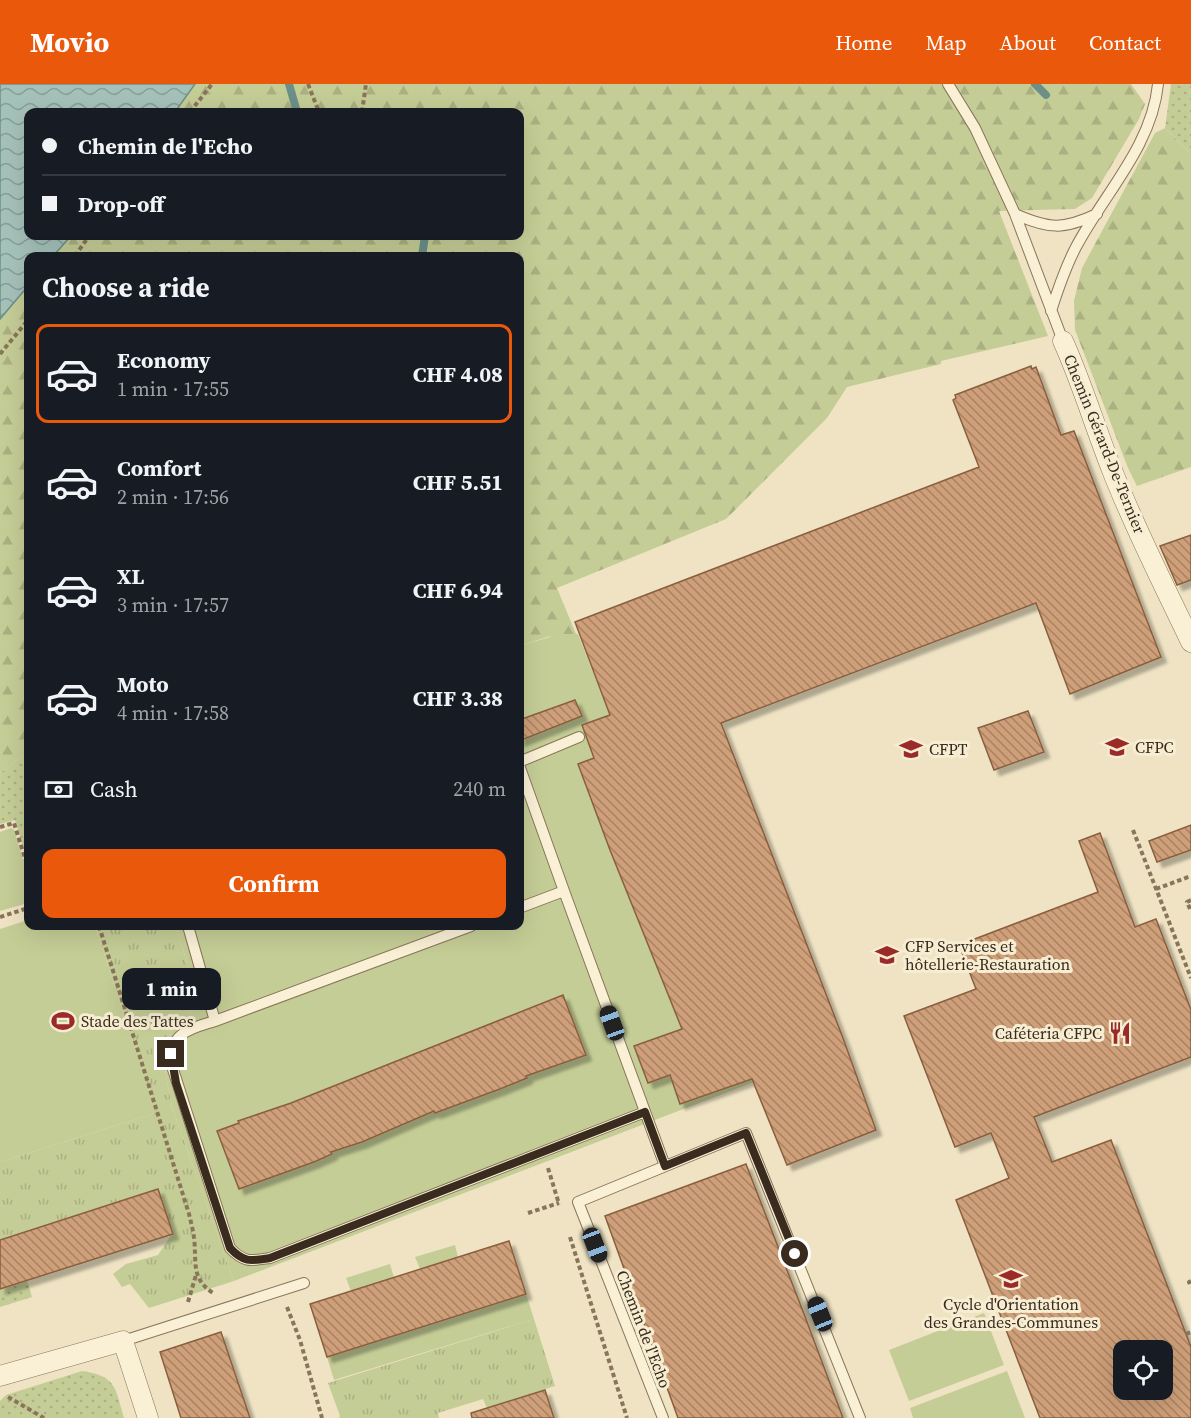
<!DOCTYPE html>
<html lang="en">
<head>
<meta charset="utf-8">
<style>
  body { margin:0; font-family:"Source Serif 4",serif; background:#20242c; color:#f1f3f6; height:100vh; display:flex; flex-direction:column; font-size:22px; white-space:nowrap }
  * { box-sizing:border-box; margin:0 }
  p { font-size:20px; color:#9ea1a6 }
  .icon { flex:none; width:33px; height:33px; fill:none; stroke:currentColor; stroke-width:2; stroke-linecap:round; stroke-linejoin:round }
  .map { position:relative; flex:1; overflow:hidden }
  .panel { position:absolute; left:24px; top:168px; width:500px; height:678px; display:flex; flex-direction:column; background:#171b24; border-radius:12px; box-shadow:0 6px 24px #0002 }
  .panel>* { flex:none }
  .hud { position:absolute; left:24px; top:24px; width:500px; height:132px; border-radius:12px; box-shadow:0 6px 24px #0002; display:grid; align-content:center; height:132px; padding:0 18px; background:#171b24 }
  .buttons { position:absolute; left:1113px; top:1256px; display:grid; gap:12px }
  .buttons a { display:grid; place-items:center; width:60px; height:60px; border-radius:12px; background:#171b24; box-shadow:0 6px 24px #0002; font-size:30px }
  .end { position:absolute; width:27px; height:27px; margin:-14px; border:8px solid #392c1e; background:#fff; box-shadow:0 0 0 3px #fff }
  .from { border-radius:50% }
  .bubble { position:absolute; height:42px; border-radius:12px; background:#171b24; box-shadow:0 6px 24px #0002; font-size:20px; font-weight:700; line-height:42px; text-align:center }
  .car { position:absolute; width:18px; height:36px; margin:-18px -9px; border-radius:8px; box-shadow:0 0 4px 2px #0007; background:linear-gradient(#222 24%,#8ab4d8 0 40%,#222 0 76%,#8ab4d8 0 86%,#222 0) }
  .hud b { display:flex; align-items:center; gap:21px; height:57px; font-size:22px }
  .hud b+b { border-top:2px solid #363941 }
  .hud i { width:15px; height:15px; background:#f1f3f6 }
  ul { padding:0; list-style:none }
  li { display:flex; align-items:center; gap:18px; height:99px; margin:0 12px 9px; padding:0 6px; border:3px solid transparent; border-radius:12px }
  li div { flex:1 }
  li b { display:block; font-size:22px }
  li em { font-style:normal; font-weight:700 }
  li.selected { border-color:#ea580c }
  li>.icon { width:54px; height:54px; stroke-width:1.5 }
  h2 { padding:0 18px; font-size:27px; line-height:72px }
  .pay { display:flex; align-items:center; gap:15px; height:66px; padding:0 18px; font-size:22px }
  .pay p { margin-inline-start:auto }
  .button { display:flex; gap:12px; margin-top:auto; padding:12px 18px }
  .button a { flex:1; height:69px; border-radius:12px; background:#ea580c; color:#fff; font-size:24px; font-weight:700; line-height:69px; text-align:center }
  header { display:flex; align-items:center; gap:36px; box-sizing:border-box; height:84px; padding:0 30px; background:#ea580c; color:#fff }
  header strong { font-size:28px }
  nav { display:flex; gap:33px; margin-inline-start:auto; font-size:21px }
  .map>svg:first-child { display:block }
  .grass { fill:url(#grass-dots) }
  .forest { fill:url(#forest-firs) }
  .park { fill:url(#park-tufts) }
  .garden { fill:#c5cd96 }
  .water { fill:url(#water-waves); stroke:#6c9088; stroke-width:1.5 }
  .lines { fill:none; stroke-linecap:round; stroke-linejoin:round }
  .stream { stroke:#6c9088; stroke-width:8 }
  .building { fill:url(#building-back-hatch); stroke:#895f3f; stroke-width:1.5; fill-rule:evenodd; filter:url(#shadow) }
  .service-casing { stroke:#897559; stroke-width:12 }
  .minor-casing { stroke:#897559; stroke-width:21 }
  .path { stroke:#897559; stroke-width:4; stroke-dasharray:4.5 3; stroke-linecap:butt }
  .service { stroke:#f9f0d6; stroke-width:10 }
  .minor { stroke:#f9f0d6; stroke-width:20 }
  .route { stroke:#392c1e; stroke-width:8 }
  .labels { text-anchor:middle; dominant-baseline:central; stroke-width:6; stroke-linejoin:round; paint-order:stroke }
  .street-label { font-size:16px; fill:#392c1e; stroke:#f6edd2 }
  .poi-label { font-size:16px; fill:#392c1e; stroke:#f6edd2; text-anchor:start }
</style>
</head>
<body>
<header>
<strong>Movio</strong>
<nav><a>Home</a><a>Map</a><a>About</a><a>Contact</a></nav>
</header>
<div class="map">
<svg width="1191" height="1334" viewBox="0 0 1191 1334">
  <defs>
    <pattern id="grass-dots" width="8" height="8" patternUnits="userSpaceOnUse" patternTransform="scale(1.5)"><rect width="8" height="8" fill="#c5cd96"/><path d="M2 2h.1M6 6h.1" fill="none" stroke="#aab081" stroke-width="1.8" stroke-linecap="round"/></pattern>
    <pattern id="forest-firs" width="22" height="20" patternUnits="userSpaceOnUse" patternTransform="scale(1.5)"><rect width="22" height="20" fill="#c5cd96"/><path d="M5 1l3.5 6h-7zM16 11l3.5 6h-7z" fill="#aab081"/></pattern>
    <pattern id="park-tufts" width="24" height="20" patternUnits="userSpaceOnUse" patternTransform="scale(1.5)"><rect width="24" height="20" fill="#c5cd96"/><path d="M3 7l-1-3M5 7V3M7 7l1-3M15 17l-1-3M17 17v-4M19 17l1-3" fill="none" stroke="#aab081"/></pattern>
    <pattern id="water-waves" width="16" height="10" patternUnits="userSpaceOnUse" patternTransform="scale(1.5)"><rect width="16" height="10" fill="#a5c2ba"/><path d="M0 5q4-4 8 0t8 0" fill="none" stroke="#879e97"/></pattern>
    <pattern id="building-back-hatch" width="6" height="6" patternUnits="userSpaceOnUse" patternTransform="scale(1.5)"><rect width="6" height="6" fill="#ce9f78"/><path d="M-1 5l2 2M0 0l6 6M5-1l2 2" fill="none" stroke="#a88262"/></pattern>
    <filter id="shadow"><feDropShadow dx="5.5" dy="5.5" stdDeviation="1.5" flood-color="#0004"/></filter>
  </defs>
  <rect width="100%" height="100%" fill="#efe3c3"/>
  <path class="grass" d="M 1171,0 L 1191,0 L 1191,70 L 1165,44 Z
    M 28,668 L 28,777 L 15,736 L 0,740 L 0,689 Z
    M 27,1196 L 32,1213 L 0,1223 L 0,1205 Z
    M 82,1287 C 117,1292 115,1304 124,1334 L 0,1334 L 0,1317 L 6,1311 Z"/>
  <path class="forest" d="M 195,0 L 1131,0 L 1145,20 L 1139,35 L 1092,114 L 1075,125 L 999,127 L 1048,252 L 941,277 L 941,280 L 847,303 L 827,334 L 726,435 L 557,504 L 576,550 L 547,553 L 519,562 L 519,172 L 53,172 L 71,152 L 519,152 L 519,28 L 175,28 Z
    M 1165,44 L 1191,70 L 1191,383 L 1137,402 L 1128,384 L 1075,246 L 1074,217 L 1082,184 L 1155,49 Z
    M 28,202 L 28,668 L 0,689 L 0,235 Z"/>
  <path class="park" d="M 95,842 L 176,842 L 194,903 L 193,922 L 186,936 L 172,945 L 161,965 L 172,1023 L 234,1197 L 149,1224 L 130,1200 L 122,1203 L 113,1190 L 126,1180 L 158,1171 L 172,1150 L 158,1105 L 0,1156 L 0,1078 L 156,1029 Z
    M 534,1235 L 555,1302 L 487,1324 L 483,1315 L 438,1329 L 439,1334 L 339,1334 L 340,1332 L 328,1299 Z"/>
  <path class="garden" d="M 560,550 L 578,550 L 754,998 L 234,1197 L 172,1023 L 161,965 L 172,945 L 186,936 L 193,922 L 194,903 L 176,842 L 519,842 L 519,562 Z
    M 11,744 L 14,746 L 28,792 L 28,819 L 0,827 L 0,748 Z
    M 28,836 L 28,842 L 95,842 L 156,1029 L 0,1078 L 0,845 Z
    M 455,1161 L 458,1173 L 420,1185 L 415,1173 Z
    M 390,1180 L 394,1194 L 351,1207 L 346,1194 Z
    M 526,1210 L 534,1235 L 334,1296 L 327,1273 Z
    M 984,1229 L 1004,1281 L 909,1317 L 889,1266 Z
    M 1007,1287 L 1025,1334 L 913,1334 L 910,1324 Z"/>
  <path class="water" d="M 0,0 L 195,0 L 175,28 L 28,28 L 28,152 L 71,152 L 53,172 L 28,172 L 28,202 L 0,235 Z"/>
  <g class="lines">
    <path class="stream" d="M 289,0 L 297,28
      M 1035,0 L 1046,11
      M 422,172 L 425,152"/>
  </g>
  <path class="building" d="M 1031,282 L 1032,285 L 1036,283 L 1061,351 L 1074,347 L 1161,573 L 1070,610 L 1036,519 L 721,639 L 843,954 L 876,1046 L 787,1081 L 752,995 L 680,1020 L 670,991 L 648,999 L 634,962 L 682,945 L 610,766 L 578,680 L 594,674 L 582,641 L 610,631 L 575,538 L 979,383 L 953,316 L 956,314 L 955,311 Z
    M 1191,451 L 1191,496 L 1177,501 L 1160,462 Z
    M 575,616 L 582,632 L 519,657 L 519,636 Z
    M 1028,627 L 1044,668 L 994,686 L 978,644 Z
    M 1191,741 L 1191,766 L 1157,778 L 1149,757 Z
    M 1100,749 L 1135,843 L 1156,835 L 1191,926 L 1191,973 L 1034,1033 L 1052,1078 L 1111,1056 L 1191,1263 L 1191,1334 L 1040,1334 L 956,1116 L 1009,1094 L 991,1049 L 955,1063 L 904,932 L 976,905 L 959,861 L 1098,808 L 1079,757 ZM 1124,1266 L 1162,1266 L 1162,1305 L 1124,1305 Z
    M 563,911 L 586,971 L 526,992 L 527,994 L 500,1005 L 435,1029 L 434,1027 L 362,1058 L 331,1068 L 332,1070 L 314,1078 L 239,1105 L 217,1047 L 239,1039 L 238,1037 L 291,1019 Z
    M 746,1080 L 804,1230 L 843,1334 L 678,1334 L 605,1132 Z
    M 158,1105 L 173,1150 L 0,1205 L 0,1156 Z
    M 509,1157 L 526,1210 L 327,1273 L 310,1220 Z
    M 221,1248 L 250,1334 L 181,1334 L 160,1268 Z
    M 545,1306 L 554,1334 L 472,1334 L 471,1329 Z"/>
  <g class="lines">
    <g class="service-casing">
      <path id="service" d="M 948,0 L 975,44 L 1015,130 L 1063,257
        M 1015,130 C 1049,145 1063,146 1097,130
        M 1051,227 C 1058,205 1065,184 1076,163 C 1104,110 1152,62 1158,0
        M 519,678 L 579,653
        M 519,681 L 564,807
        M 519,824 L 564,807 L 665,1082
        M 188,842 L 215,937
        M 471,842 L 215,937 C 190,945 170,948 171,979 L 230,1164 C 244,1179 251,1177 270,1174 L 645,1028
        M 123,1257 L 304,1199
        M 663,1334 L 578,1118 L 746,1049 L 860,1334"/>
    </g>
    <g class="minor-casing">
      <path id="minor" d="M 1063,257 C 1082,299 1095,343 1112,386 C 1135,445 1164,501 1191,558
        M 0,1292 L 123,1257 L 148,1334"/>
    </g>
    <path class="path" d="M 308,0 L 319,28
      M 190,28 L 212,0
      M 362,28 L 366,0
      M 75,172 L 89,152
      M 0,270 L 28,236
      M 0,743 L 14,739 L 28,784
      M 1133,746 L 1191,894
      M 1156,805 L 1191,792
      M 1191,816 L 1187,818 L 1191,827
      M 0,833 L 28,824
      M 99,842 L 189,1130 C 191,1138 193,1146 194,1154 C 197,1177 190,1194 213,1209
      M 548,1084 L 559,1120
      M 528,1129 L 559,1119
      M 570,1153 L 627,1334
      M 1191,1197 L 1189,1198 L 1191,1203
      M 188,1218 L 196,1191
      M 287,1223 L 300,1256 L 322,1334
      M 1186,1250 L 1191,1248
      M 8,1313 L 44,1334"/>
    <use href="#service" class="service"/>
    <use href="#minor" class="minor"/>
  </g>
  <g class="lines">
    <path class="route" d="M 171,970 L 176,999 L 230,1164 C 244,1179 251,1177 270,1174 L 645,1028 L 665,1082 L 746,1049 L 795,1170"/>
  </g>
  <defs>
    <g id="university-bare" transform="scale(1.8)"><path d="M0-5L7-2L0 1L-7-2ZM-4 1L0 2.5L4 1V4Q0 6-4 4Z" fill="#9a2b28" stroke="#f6edd2" stroke-width="2.5" paint-order="stroke"/></g>
    <g id="stadium-bare" transform="scale(1.8)"><path d="M0-5a6.5 5 0 1 0 0 10a6.5 5 0 1 0 0-10ZM-3.5-1.8h7v3.6h-7Z" fill="#9a2b28" stroke="#f6edd2" stroke-width="2.5" paint-order="stroke"/></g>
    <g id="restaurant-bare" transform="scale(1.8)"><path d="M-5-6h1v4h1v-4h1v4h1v-4h1v5L-1.5 .5V6h-2V.5L-5-1ZM5-6V6H3V1.5H1.5Q1.5-4 5-6Z" fill="#9a2b28" stroke="#f6edd2" stroke-width="2.5" paint-order="stroke"/></g>
    <g id="school-bare" transform="scale(1.8)"><path d="M0-5L7-2L0 1L-7-2ZM-4 1L0 2.5L4 1V4Q0 6-4 4Z" fill="#9a2b28" stroke="#f6edd2" stroke-width="2.5" paint-order="stroke"/></g>
  </defs>
  <g fill-rule="evenodd">
    <use href="#university-bare" x="1117" y="663"/>
    <use href="#university-bare" x="911" y="665"/>
    <use href="#university-bare" x="887" y="871"/>
    <use href="#stadium-bare" x="63" y="937"/>
    <use href="#restaurant-bare" x="1120" y="949"/>
    <use href="#school-bare" x="1011" y="1195"/>
  </g>
  <g class="labels">
    <g class="street-label">
      <text transform="translate(1105 360) rotate(68)">Chemin Gérard-De-Ternier</text>
      <text transform="translate(644 1245) rotate(69)">Chemin de l'Echo</text>
    </g>
    <g class="poi-label">
      <text x="1135" y="663">CFPC</text>
      <text x="929" y="665">CFPT</text>
      <text x="905" y="862">CFP Services et<tspan x="905" dy="18">hôtellerie-Restauration</tspan></text>
      <text x="81" y="937">Stade des Tattes</text>
      <text x="1102" y="949" text-anchor="end">Caféteria CFPC</text>
      <text x="1011" y="1220" text-anchor="middle">Cycle d'Orientation<tspan x="1011" dy="18">des Grandes-Communes</tspan></text>
    </g>
  </g>
</svg>
<div class="buttons">
<a><svg class="icon" aria-label="locate" viewBox="0 0 24 24"><circle cx="12" cy="12" r="6"/><path d="M12 2v4M12 18v4M2 12h4M18 12h4"/></svg></a>
</div>
<i class="end from" style="left:795px;top:1170px"></i>
<i class="end" style="left:171px;top:970px"></i>
<div class="bubble" style="left:122px;top:884px;width:99px">1 min</div>
<i class="car" style="left:612px;top:939px;rotate:340deg"></i>
<i class="car" style="left:595px;top:1161px;rotate:159deg"></i>
<i class="car" style="left:820px;top:1230px;rotate:338deg"></i>
<div class="hud">
<b><i class="from"></i>Chemin de l'Echo</b>
<b><i></i>Drop-off</b>
</div>
<section class="panel">
<h2>Choose a ride</h2>
<ul>
<li class="selected"><svg class="icon" aria-label="car" viewBox="0 0 24 24"><path d="M5 17H2v-5l4-1 3-4h7l3 4 3 1v5h-3M9 17h6M6 11h13"/><circle cx="7" cy="17" r="2"/><circle cx="17" cy="17" r="2"/></svg><div><b>Economy</b><p>1 min · 17:55</p></div><em>CHF 4.08</em></li>
<li><svg class="icon" aria-label="car" viewBox="0 0 24 24"><path d="M5 17H2v-5l4-1 3-4h7l3 4 3 1v5h-3M9 17h6M6 11h13"/><circle cx="7" cy="17" r="2"/><circle cx="17" cy="17" r="2"/></svg><div><b>Comfort</b><p>2 min · 17:56</p></div><em>CHF 5.51</em></li>
<li><svg class="icon" aria-label="car" viewBox="0 0 24 24"><path d="M5 17H2v-5l4-1 3-4h7l3 4 3 1v5h-3M9 17h6M6 11h13"/><circle cx="7" cy="17" r="2"/><circle cx="17" cy="17" r="2"/></svg><div><b>XL</b><p>3 min · 17:57</p></div><em>CHF 6.94</em></li>
<li><svg class="icon" aria-label="car" viewBox="0 0 24 24"><path d="M5 17H2v-5l4-1 3-4h7l3 4 3 1v5h-3M9 17h6M6 11h13"/><circle cx="7" cy="17" r="2"/><circle cx="17" cy="17" r="2"/></svg><div><b>Moto</b><p>4 min · 17:58</p></div><em>CHF 3.38</em></li>
</ul>
<div class="pay"><svg class="icon" aria-label="cash" viewBox="0 0 24 24"><path d="M3 7h18v10H3z"/><circle cx="12" cy="12" r="2"/></svg>Cash<p>240 m</p></div>
<div class="button"><a>Confirm</a></div>
</section>
</div>
</body>
</html>
